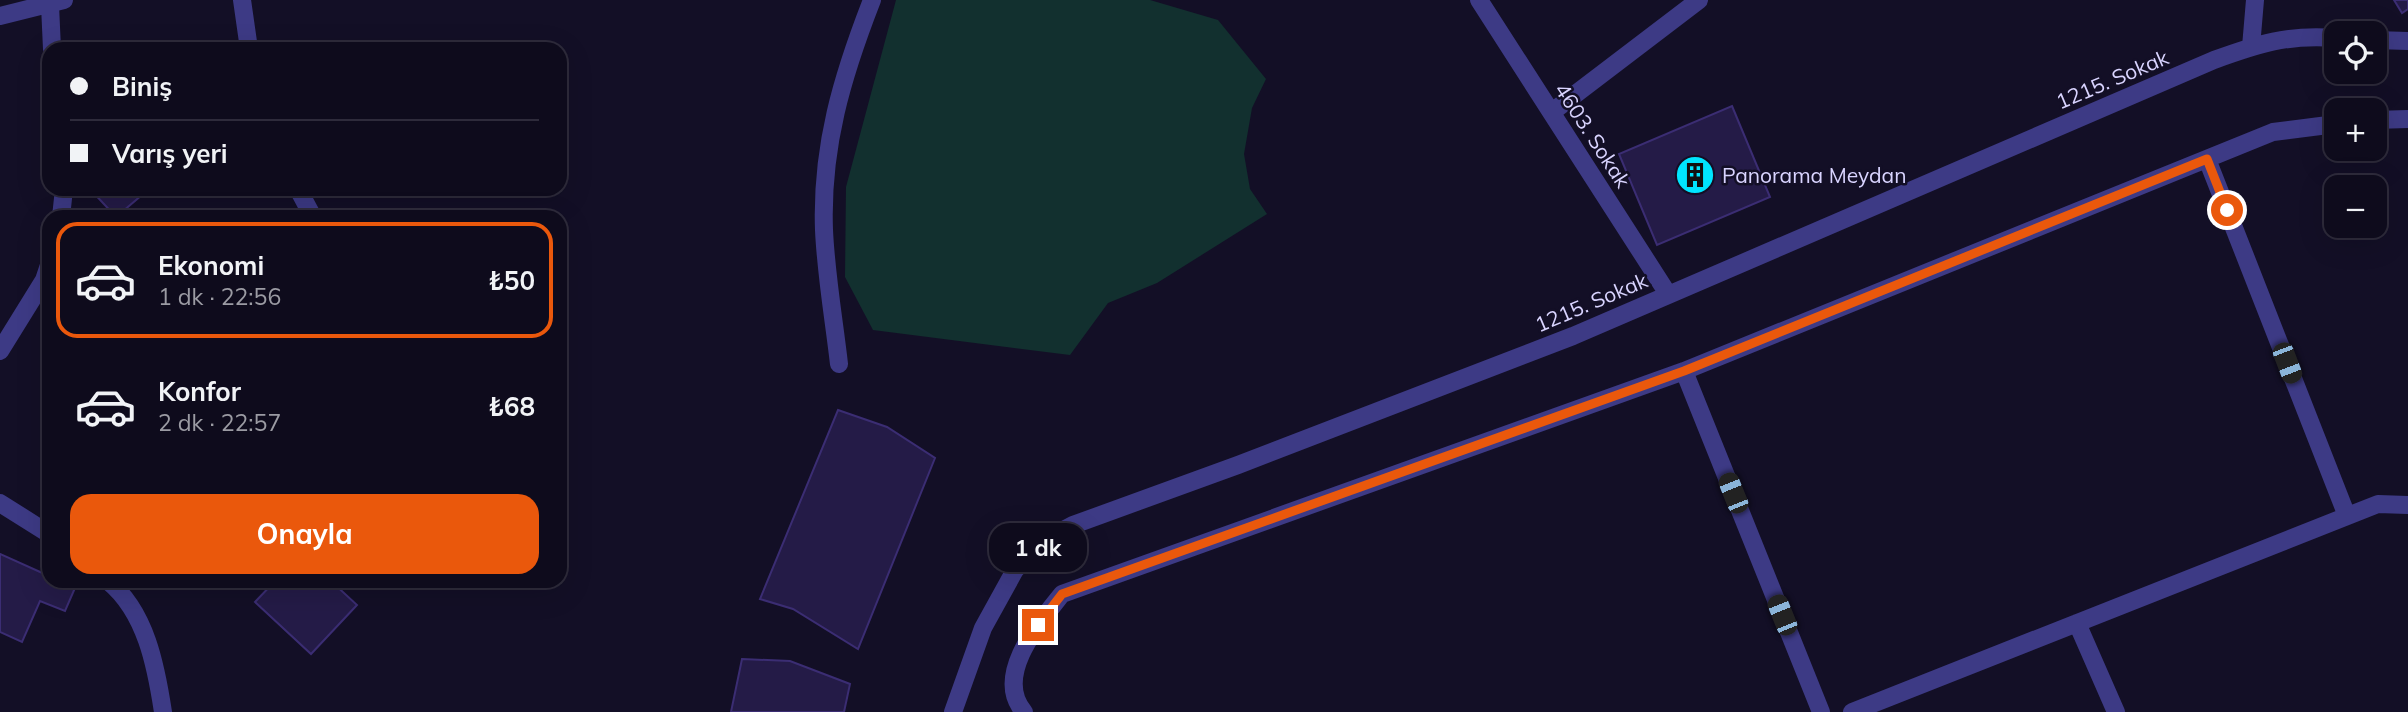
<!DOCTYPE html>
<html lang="tr">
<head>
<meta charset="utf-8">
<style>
  body { margin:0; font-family:Mulish,sans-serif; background:#1c1929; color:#f1f3f6; height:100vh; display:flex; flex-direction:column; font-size:26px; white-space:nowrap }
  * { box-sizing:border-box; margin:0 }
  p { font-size:23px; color:#9b9ba3 }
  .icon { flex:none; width:38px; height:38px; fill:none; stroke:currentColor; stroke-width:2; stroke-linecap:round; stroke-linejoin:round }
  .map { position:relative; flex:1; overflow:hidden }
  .panel { position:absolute; left:42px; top:210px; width:525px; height:378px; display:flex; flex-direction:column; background:#0e0b1c; border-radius:21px; box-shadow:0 7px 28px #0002,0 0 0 2px #2e2b3b }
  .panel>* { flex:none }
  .banner { position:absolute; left:42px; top:42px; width:525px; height:154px; border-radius:21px; box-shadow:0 7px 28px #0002,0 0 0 2px #2e2b3b; display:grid; align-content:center; height:154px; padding:0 28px; background:#0e0b1c }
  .fabs { position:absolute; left:2324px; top:21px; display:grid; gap:14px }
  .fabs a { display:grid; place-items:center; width:63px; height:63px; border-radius:14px; background:#0e0b1c; box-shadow:0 7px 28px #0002,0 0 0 2px #2e2b3b; font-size:35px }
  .end { position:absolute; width:32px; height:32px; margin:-16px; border:9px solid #ea580c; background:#fff; box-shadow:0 0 0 4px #fff }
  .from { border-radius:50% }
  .bubble { position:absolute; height:49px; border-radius:21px; background:#0e0b1c; box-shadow:0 7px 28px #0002,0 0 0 2px #2e2b3b; font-size:23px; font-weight:700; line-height:49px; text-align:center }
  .car { position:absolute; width:21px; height:42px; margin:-21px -10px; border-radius:9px; box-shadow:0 0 5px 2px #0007; background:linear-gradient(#222 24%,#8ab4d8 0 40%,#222 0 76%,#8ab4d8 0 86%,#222 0) }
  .banner b { display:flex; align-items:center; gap:24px; height:66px; font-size:26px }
  .banner b+b { border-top:2px solid #2e2b3b }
  .banner i { width:18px; height:18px; background:#f1f3f6 }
  ul { padding:12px 0 0; list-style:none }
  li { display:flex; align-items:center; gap:21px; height:116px; margin:0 14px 10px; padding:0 14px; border:4px solid transparent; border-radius:21px }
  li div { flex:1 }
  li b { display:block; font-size:26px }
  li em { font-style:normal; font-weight:700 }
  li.active { border-color:#ea580c }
  li>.icon { width:63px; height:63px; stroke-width:1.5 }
  .button { display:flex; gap:14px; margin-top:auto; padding:14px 28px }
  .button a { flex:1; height:80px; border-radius:21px; background:#ea580c; color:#fff; font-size:28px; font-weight:700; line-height:80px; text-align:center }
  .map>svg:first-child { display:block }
  .green { fill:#12302f }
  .building { fill:#241b47; stroke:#3b2d73; stroke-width:2 }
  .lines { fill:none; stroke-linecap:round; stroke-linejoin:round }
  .minor { stroke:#3d3a85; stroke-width:18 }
  .route { stroke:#ea580c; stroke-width:9 }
  .labels { text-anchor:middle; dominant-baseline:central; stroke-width:5; stroke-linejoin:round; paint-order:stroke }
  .street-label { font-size:21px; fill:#d9d4ff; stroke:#130f26 }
  .poi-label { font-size:21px; fill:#d9d4ff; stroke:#130f26; text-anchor:start }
</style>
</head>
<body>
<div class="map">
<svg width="2408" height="712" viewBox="0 0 2408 712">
  <rect width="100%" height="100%" fill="#130f26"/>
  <path class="green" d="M 896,0 L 1150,0 L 1218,20 L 1266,79 L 1252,108 L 1244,154 L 1250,189 L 1267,214 L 1157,283 L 1108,303 L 1070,355 L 873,330 L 845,277 L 846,187 Z"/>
  <path class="building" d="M 2394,0 L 2408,0 L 2408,9 L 2402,13 Z
    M 1732,106 L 1770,197 L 1657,245 L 1619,154 Z
    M 90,189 L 149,189 L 116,217 Z
    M 838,410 L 887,427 L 935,458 L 858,649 L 793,609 L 760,599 Z
    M 0,554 L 49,576 L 49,581 L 60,581 L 75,588 L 65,611 L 40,601 L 22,642 L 0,632 Z
    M 275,581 L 331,581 L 357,605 L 311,654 L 255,602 Z
    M 742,659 L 790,661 L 850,684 L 844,712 L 731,712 Z"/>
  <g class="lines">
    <path class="minor" d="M 242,0 L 249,49
      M 1479,0 L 1668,294
      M 50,5 L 52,49
      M 0,16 L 64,0
      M 2375,40 L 2408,41
      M 2251,47 L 2255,0
      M 1552,112 L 1699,0
      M 2375,120 L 2408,119
      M 2207,159 L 2347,516
      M 298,189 L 313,217
      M 61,217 L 64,189
      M 0,351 L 44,280 L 49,265
      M 839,364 C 834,320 826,275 824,230 C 821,147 842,77 872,0
      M 1684,371 L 1821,712
      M 0,503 L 49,534
      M 108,581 C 146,612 156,666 163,712
      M 2077,623 L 2116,712
      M 953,712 L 983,628 L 1015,570 L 1039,543 L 1073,525 L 1238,465 L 1573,336 L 2214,60 C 2258,44 2288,34 2336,38
      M 1024,712 C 993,676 1039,623 1062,594 L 1684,371 L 2273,132 L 2336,124
      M 1852,712 L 2378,504 L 2408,505"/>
  </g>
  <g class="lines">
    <path class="route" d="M 1038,625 L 1062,594 L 1684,371 L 2207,159 L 2227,210"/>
  </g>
  <defs>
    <g id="building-disc" transform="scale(2.0125)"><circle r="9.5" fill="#00e5ff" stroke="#130f26"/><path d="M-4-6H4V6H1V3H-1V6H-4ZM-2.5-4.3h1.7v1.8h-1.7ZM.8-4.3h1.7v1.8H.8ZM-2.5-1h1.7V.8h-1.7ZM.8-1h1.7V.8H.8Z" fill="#111"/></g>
  </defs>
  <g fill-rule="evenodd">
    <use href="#building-disc" x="1695" y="175"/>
  </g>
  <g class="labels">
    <g class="street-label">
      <text transform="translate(2112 79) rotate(-23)">1215. Sokak</text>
      <text transform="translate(1593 135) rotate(57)">4603. Sokak</text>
      <text transform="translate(1591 302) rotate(-23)">1215. Sokak</text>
    </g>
    <g class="poi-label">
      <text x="1722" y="175">Panorama Meydan</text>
    </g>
  </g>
</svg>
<div class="fabs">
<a><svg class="icon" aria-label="locate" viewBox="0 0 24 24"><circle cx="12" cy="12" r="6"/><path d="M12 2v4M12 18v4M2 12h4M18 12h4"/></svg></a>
<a>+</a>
<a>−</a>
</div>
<i class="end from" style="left:2227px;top:210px"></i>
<i class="end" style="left:1038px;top:625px"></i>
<div class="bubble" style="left:989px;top:523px;width:98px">1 dk</div>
<i class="car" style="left:2287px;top:363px;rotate:159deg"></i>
<i class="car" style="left:1733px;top:493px;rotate:338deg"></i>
<i class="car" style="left:1782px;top:615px;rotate:338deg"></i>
<div class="banner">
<b><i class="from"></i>Biniş</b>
<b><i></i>Varış yeri</b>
</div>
<section class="panel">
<ul>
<li class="active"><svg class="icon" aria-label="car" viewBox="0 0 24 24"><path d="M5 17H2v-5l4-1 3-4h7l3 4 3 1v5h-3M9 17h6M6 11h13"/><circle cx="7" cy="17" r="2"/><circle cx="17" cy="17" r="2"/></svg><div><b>Ekonomi</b><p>1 dk · 22:56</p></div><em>₺50</em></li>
<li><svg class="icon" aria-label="car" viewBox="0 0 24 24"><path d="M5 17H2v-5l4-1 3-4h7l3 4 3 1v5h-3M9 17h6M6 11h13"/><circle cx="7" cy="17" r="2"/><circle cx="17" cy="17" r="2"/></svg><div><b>Konfor</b><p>2 dk · 22:57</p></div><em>₺68</em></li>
</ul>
<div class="button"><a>Onayla</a></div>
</section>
</div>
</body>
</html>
